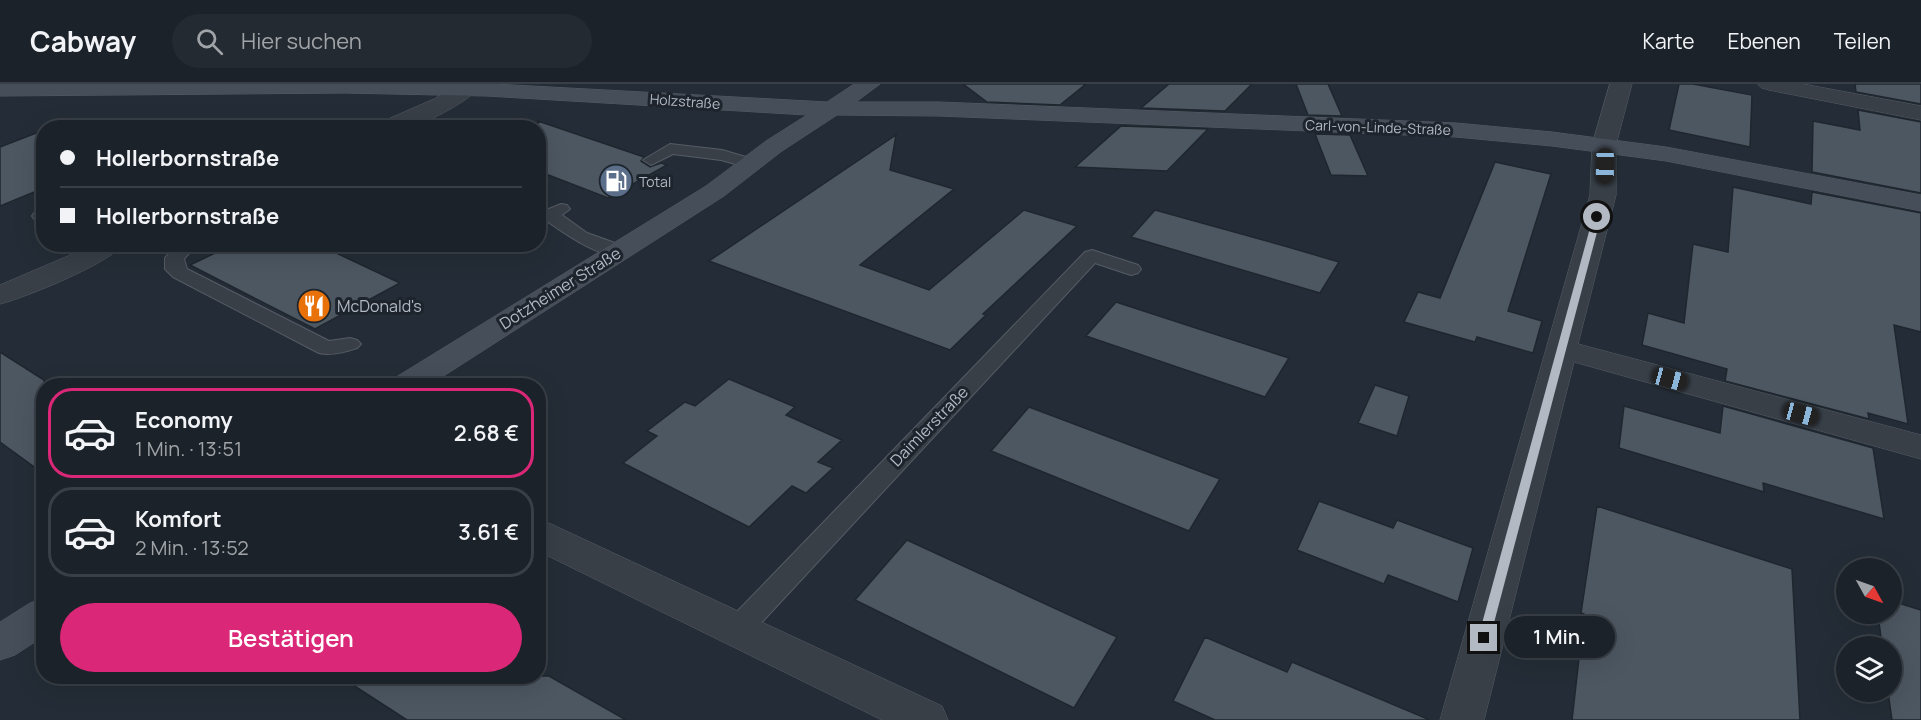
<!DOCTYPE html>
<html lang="de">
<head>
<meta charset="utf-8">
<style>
  body { margin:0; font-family:Manrope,sans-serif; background:#242a31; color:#f1f3f6; height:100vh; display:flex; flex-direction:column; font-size:22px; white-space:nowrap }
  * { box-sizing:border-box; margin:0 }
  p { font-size:20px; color:#a0a4a8 }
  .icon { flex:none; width:33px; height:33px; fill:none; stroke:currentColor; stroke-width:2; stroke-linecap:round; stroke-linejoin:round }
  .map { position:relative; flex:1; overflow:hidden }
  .panel { position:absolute; left:36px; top:294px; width:510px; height:306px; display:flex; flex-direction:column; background:#1b2229; border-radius:24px; box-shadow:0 6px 24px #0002,0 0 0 2px #393f46 }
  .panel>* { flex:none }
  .top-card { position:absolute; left:36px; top:36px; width:510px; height:132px; border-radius:24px; box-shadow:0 6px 24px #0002,0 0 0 2px #393f46; display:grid; align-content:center; height:132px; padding:0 24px; background:#1b2229 }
  .needle { width:39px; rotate:130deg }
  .controls { position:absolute; left:1836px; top:474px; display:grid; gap:12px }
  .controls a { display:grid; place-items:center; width:66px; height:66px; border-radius:50%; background:#1b2229; box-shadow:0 6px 24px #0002,0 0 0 2px #393f46; font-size:30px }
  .end { position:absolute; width:27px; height:27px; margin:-14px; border:8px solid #b3b9c3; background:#111; box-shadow:0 0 0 3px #111 }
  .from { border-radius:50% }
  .bubble { position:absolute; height:42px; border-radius:21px; background:#1b2229; box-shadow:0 6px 24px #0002,0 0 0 2px #393f46; font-size:20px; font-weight:600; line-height:42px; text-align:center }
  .car { position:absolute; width:18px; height:36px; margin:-18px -9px; border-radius:8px; box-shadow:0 0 4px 2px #0007; background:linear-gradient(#222 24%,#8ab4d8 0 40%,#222 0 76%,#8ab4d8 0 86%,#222 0) }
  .top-card b { display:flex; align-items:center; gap:21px; height:57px; font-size:22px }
  .top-card b+b { border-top:2px solid #393f46 }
  .top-card i { width:15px; height:15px; background:#f1f3f6 }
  ul { padding:10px 0 0; list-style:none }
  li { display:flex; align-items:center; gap:18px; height:90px; margin:0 12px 9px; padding:0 12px; border:3px solid #393f46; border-radius:24px }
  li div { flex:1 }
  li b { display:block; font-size:22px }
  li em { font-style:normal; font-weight:600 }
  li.current { border-color:#db2777 }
  li>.icon { width:54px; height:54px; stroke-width:1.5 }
  .primary-button { display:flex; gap:12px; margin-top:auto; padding:12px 24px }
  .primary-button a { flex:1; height:69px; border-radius:36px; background:#db2777; color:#fff; font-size:24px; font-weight:600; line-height:69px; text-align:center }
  header { display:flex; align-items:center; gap:36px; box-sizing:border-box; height:84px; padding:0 30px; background:#1b2229; border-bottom:2px solid #393f46 }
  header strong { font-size:28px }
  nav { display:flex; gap:33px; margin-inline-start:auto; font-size:21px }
  .search { width:420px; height:54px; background:#242a31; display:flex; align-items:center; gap:15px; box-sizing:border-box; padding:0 21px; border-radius:33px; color:#a0a4a8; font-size:22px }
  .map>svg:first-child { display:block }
  .building { fill:#4d5762; stroke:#1f262e; stroke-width:1.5 }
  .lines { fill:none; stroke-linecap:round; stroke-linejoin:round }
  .lane-casing { stroke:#565c65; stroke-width:2 }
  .street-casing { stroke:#565c65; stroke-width:1 }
  .secondary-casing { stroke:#565c65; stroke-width:1 }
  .lane { fill:#383f47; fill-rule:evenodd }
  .street { fill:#383f47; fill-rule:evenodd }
  .secondary { fill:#464e5a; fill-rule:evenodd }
  .route { fill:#b3b9c3 }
  .labels { text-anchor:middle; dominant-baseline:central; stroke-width:6; stroke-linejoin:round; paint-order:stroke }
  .far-street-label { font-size:14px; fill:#b3b9c3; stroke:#1d242c }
  .far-poi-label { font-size:14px; fill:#b3b9c3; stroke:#1d242c; text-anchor:start }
  .street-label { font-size:16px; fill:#b3b9c3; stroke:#1d242c }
  .poi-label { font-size:16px; fill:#b3b9c3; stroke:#1d242c; text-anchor:start }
</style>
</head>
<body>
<header>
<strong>Cabway</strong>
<div class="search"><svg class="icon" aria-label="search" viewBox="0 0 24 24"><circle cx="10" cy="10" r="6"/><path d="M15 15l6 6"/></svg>Hier suchen</div>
<nav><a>Karte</a><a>Ebenen</a><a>Teilen</a></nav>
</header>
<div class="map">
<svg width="1921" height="636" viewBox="0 0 1921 636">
  <rect width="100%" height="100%" fill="#242d37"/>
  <path class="building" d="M 963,0 L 1086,0 L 1060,21 L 987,18 Z
    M 1169,0 L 1252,0 L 1225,27 L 1141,24 Z
    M 1296,0 L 1328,0 L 1342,32 L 1308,31 Z
    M 1679,0 L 1693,0 L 1752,11 L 1750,63 L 1669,46 Z
    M 1855,0 L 1921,0 L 1921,20 L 1856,8 Z
    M 1858,26 L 1921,38 L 1921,109 L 1812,88 L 1813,37 L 1860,46 Z
    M 538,37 L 644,73 L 641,77 L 650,83 L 661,79 L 667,81 L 608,114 L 538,87 Z
    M 1121,42 L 1208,45 L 1167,87 L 1075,83 Z
    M 44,46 L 44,104 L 0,122 L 0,63 Z
    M 1315,50 L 1350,51 L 1368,92 L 1331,91 Z
    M 896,51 L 890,86 L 954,105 L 860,181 L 929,206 L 1024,126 L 1077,142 L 983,230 L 986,231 L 950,266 L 709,177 Z
    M 1495,78 L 1551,90 L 1508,227 L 1542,237 L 1533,269 L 1477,253 L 1475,258 L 1404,238 L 1418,208 L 1440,214 Z
    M 1733,103 L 1811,120 L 1812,108 L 1921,129 L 1921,248 L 1894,241 L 1908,340 L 1868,329 L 1869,335 L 1725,297 L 1727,285 L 1642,261 L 1648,229 L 1684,239 L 1693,160 L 1728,168 Z
    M 1155,126 L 1288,163 L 1339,178 L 1320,209 L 1131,153 Z
    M 234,160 L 317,160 L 400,199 L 315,245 L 190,181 Z
    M 1116,218 L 1199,245 L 1289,274 L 1265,313 L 1086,252 Z
    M 0,268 L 44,296 L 44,390 L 0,358 Z
    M 729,295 L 795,323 L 786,331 L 842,356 L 818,378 L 833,384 L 806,409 L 792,402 L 749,443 L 623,379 L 657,352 L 647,347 L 685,318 L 695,322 Z
    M 1375,301 L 1409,312 L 1397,352 L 1358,339 Z
    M 1624,322 L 1720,349 L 1723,322 L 1873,364 L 1884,435 L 1763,399 L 1764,408 L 1619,364 Z
    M 1029,323 L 1098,349 L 1220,395 L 1189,447 L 991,367 Z
    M 1319,417 L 1393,444 L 1397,436 L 1473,464 L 1458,518 L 1388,491 L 1384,500 L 1297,466 Z
    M 1597,422 L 1792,485 L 1800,636 L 1572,636 L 1584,530 L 1581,529 Z
    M 907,456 L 1117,553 L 1074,624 L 855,516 Z
    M 1892,517 L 1921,526 L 1921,636 L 1892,636 L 1888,608 L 1892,608 L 1892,562 L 1882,562 L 1878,530 L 1892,530 Z
    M 1205,553 L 1287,588 L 1292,578 L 1430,636 L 1215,636 L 1173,617 Z
    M 339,592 L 549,592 L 626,636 L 407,636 Z"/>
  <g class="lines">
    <g class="lane-casing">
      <path id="lane" d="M 670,60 L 722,66 L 756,76 L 758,79 L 750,84 L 721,76 L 673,70 L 651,81 L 643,76 Z
        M 561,120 L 567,121 L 570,125 L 562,131 L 587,149 L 626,163 L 628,167 L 626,171 C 601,177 563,148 544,135 L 541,131 L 544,127 Z
        M 44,127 L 44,138 L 35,136 L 32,132 L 35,128 Z
        M 177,160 L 197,160 L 184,175 L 187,185 L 329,257 L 350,254 L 357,256 L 361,260 L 357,264 C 345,268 331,272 319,269 L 173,193 L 165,185 L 165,174 Z
        M 1092,166 L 1138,181 L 1141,185 L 1138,189 L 1131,191 L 1095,179 L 749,552 L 739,555 L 729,552 L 725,544 L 729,536 L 1085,168 Z"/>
    </g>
    <g class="street-casing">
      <path id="street" d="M 458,0 L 474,0 L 477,5 C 468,18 421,42 405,44 C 396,45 385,44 376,44 L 379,39 L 434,15 Z
        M 1610,0 L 1632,0 L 1616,61 L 1616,111 L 1578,260 L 1921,351 L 1921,375 L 1574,278 L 1484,636 L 1440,636 L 1590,111 L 1592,61 Z
        M 1758,0 L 1803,0 L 1921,22 L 1921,36 L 1769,6 L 1762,4 Z
        M 89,160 L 123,160 C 111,179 24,214 0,220 L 0,201 L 68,172 Z
        M 538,436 L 551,440 L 942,622 L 948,636 L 882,636 L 538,467 Z"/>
    </g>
    <g class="secondary-casing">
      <path id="secondary" d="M 0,0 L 494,0 L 827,18 L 854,0 L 880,0 L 856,18 L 939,18 L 1456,39 L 1552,48 L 1666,63 L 1921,111 L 1921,127 L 1666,77 L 1552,62 L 1456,53 L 939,32 L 837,31 L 782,67 L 724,112 L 428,302 L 388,302 L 393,295 L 706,102 L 766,57 L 807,31 L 487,12 L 345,9 L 0,12 Z
        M 44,515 L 44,552 L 15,571 L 0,576 L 0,538 L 30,519 Z"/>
    </g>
    <use href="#lane" class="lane"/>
    <use href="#street" class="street"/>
    <use href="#secondary" class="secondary"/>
  </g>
  <path class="route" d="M 1597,130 L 1601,133 L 1490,554 L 1484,559 L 1478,554 L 1593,133 Z"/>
  <defs>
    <g id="fuel-disc" transform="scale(1.725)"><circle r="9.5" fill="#5c6f8a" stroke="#1d242c"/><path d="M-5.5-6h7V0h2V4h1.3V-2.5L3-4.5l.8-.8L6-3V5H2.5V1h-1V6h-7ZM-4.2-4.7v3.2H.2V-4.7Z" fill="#fff"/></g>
    <g id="restaurant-disc" transform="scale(1.725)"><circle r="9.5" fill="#e8710a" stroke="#1d242c"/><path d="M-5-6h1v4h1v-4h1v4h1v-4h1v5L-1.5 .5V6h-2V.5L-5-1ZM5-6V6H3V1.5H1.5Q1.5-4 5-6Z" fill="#fff"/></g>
  </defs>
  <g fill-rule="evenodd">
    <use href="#fuel-disc" x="616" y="97"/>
    <use href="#restaurant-disc" x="314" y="222"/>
  </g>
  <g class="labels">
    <g class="far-street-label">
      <text transform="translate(685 17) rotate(4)">Holzstraße</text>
      <text transform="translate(1378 43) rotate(2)">Carl-von-Linde-Straße</text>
    </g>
    <g class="far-poi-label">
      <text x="639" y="97">Total</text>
    </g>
    <g class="street-label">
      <text transform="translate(560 204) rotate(-32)">Dotzheimer Straße</text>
      <text transform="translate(929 342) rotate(-46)">Daimlerstraße</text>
    </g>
    <g class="poi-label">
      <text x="337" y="222">McDonald's</text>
    </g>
  </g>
</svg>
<div class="controls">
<a><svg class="needle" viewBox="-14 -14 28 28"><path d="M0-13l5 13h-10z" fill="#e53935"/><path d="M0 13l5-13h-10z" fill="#a0a4a8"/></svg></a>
<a><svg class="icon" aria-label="layers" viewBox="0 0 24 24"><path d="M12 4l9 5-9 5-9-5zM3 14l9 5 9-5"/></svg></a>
</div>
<i class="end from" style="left:1597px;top:133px"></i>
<i class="end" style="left:1484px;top:554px"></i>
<div class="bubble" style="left:1504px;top:532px;width:111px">1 Min.</div>
<i class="car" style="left:1605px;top:82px;rotate:181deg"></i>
<i class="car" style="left:1670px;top:295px;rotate:105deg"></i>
<i class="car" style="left:1801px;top:330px;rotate:105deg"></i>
<div class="top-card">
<b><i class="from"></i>Hollerbornstraße</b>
<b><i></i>Hollerbornstraße</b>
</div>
<section class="panel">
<ul>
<li class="current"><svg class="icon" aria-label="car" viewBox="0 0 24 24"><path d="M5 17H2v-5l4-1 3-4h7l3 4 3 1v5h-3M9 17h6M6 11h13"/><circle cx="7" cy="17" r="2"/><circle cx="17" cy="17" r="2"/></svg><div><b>Economy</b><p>1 Min. · 13:51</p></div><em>2.68 €</em></li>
<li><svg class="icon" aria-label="car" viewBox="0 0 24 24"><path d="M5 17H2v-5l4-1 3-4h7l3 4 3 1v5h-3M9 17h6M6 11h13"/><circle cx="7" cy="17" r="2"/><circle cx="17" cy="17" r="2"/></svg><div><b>Komfort</b><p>2 Min. · 13:52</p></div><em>3.61 €</em></li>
</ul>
<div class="primary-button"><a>Bestätigen</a></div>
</section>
</div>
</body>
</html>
